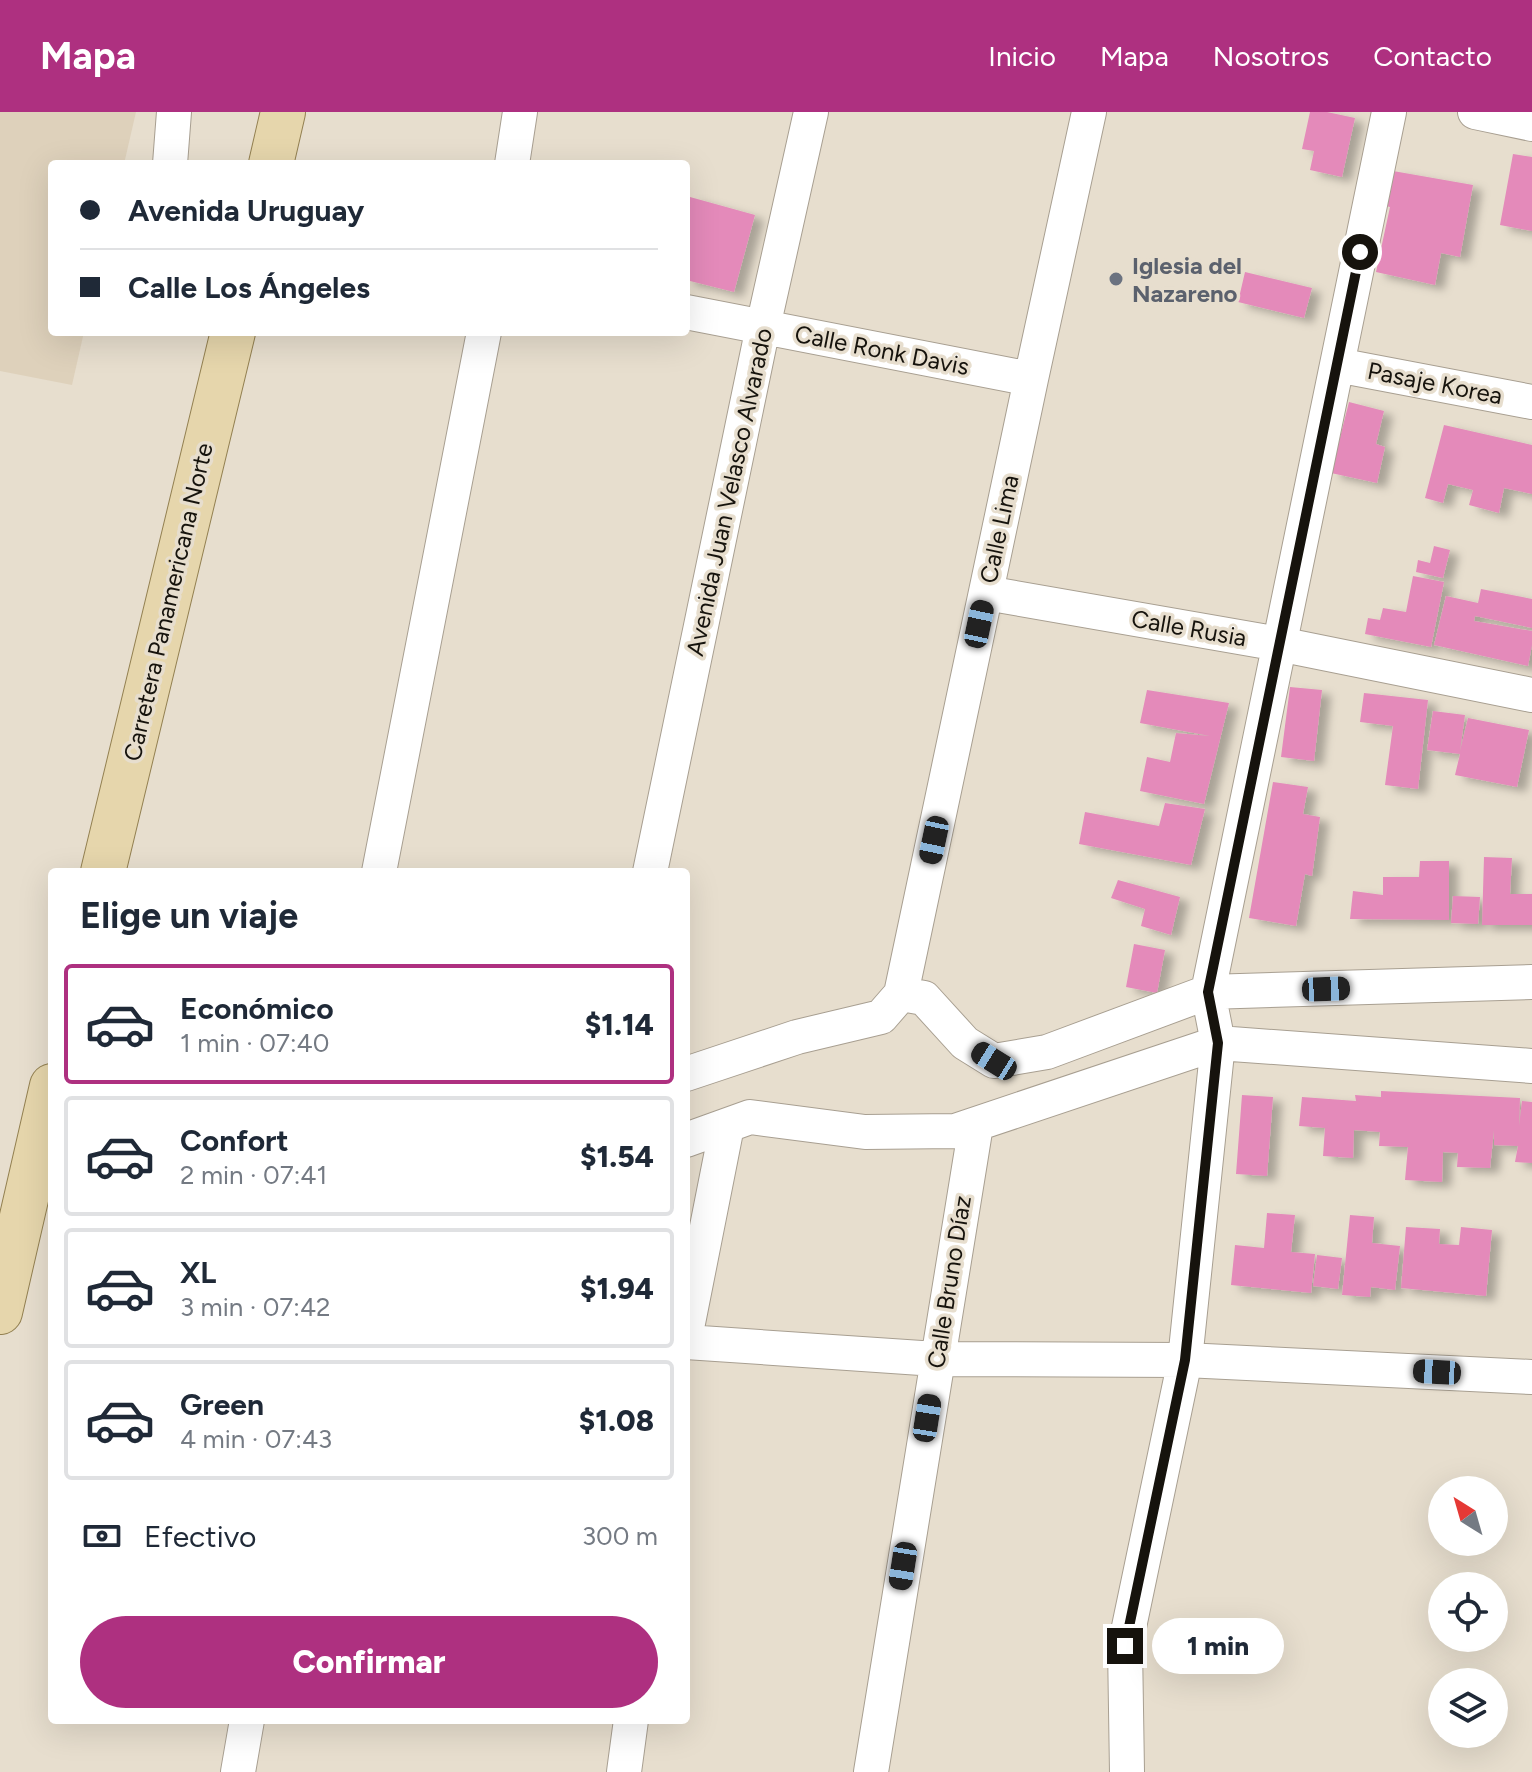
<!DOCTYPE html>
<html lang="es">
<head>
<meta charset="utf-8">
<style>
  body { margin:0; font-family:Figtree,sans-serif; background:#f6f6f7; color:#1f2937; height:100vh; display:flex; flex-direction:column; font-size:30px; white-space:nowrap }
  * { box-sizing:border-box; margin:0 }
  p { font-size:26px; color:#747a83 }
  .icon { flex:none; width:44px; height:44px; fill:none; stroke:currentColor; stroke-width:2; stroke-linecap:round; stroke-linejoin:round }
  .map { position:relative; flex:1; overflow:hidden }
  .sheet { position:absolute; left:48px; top:756px; width:642px; height:856px; display:flex; flex-direction:column; background:#fff; border-radius:8px; box-shadow:0 8px 32px #0002 }
  .sheet>* { flex:none }
  .hud { position:absolute; left:48px; top:48px; width:642px; height:176px; border-radius:8px; box-shadow:0 8px 32px #0002; display:grid; align-content:center; height:176px; padding:0 32px; background:#fff }
  .needle { width:52px; rotate:323deg }
  .fabs { position:absolute; left:1428px; top:1364px; display:grid; gap:16px }
  .fabs a { display:grid; place-items:center; width:80px; height:80px; border-radius:50%; background:#fff; box-shadow:0 8px 32px #0002; font-size:40px }
  .end { position:absolute; width:36px; height:36px; margin:-18px; border:10px solid #16130d; background:#fff; box-shadow:0 0 0 4px #fff }
  .from { border-radius:50% }
  .bubble { position:absolute; height:56px; border-radius:28px; background:#fff; box-shadow:0 8px 32px #0002; font-size:26px; font-weight:800; line-height:56px; text-align:center }
  .car { position:absolute; width:24px; height:48px; margin:-24px -12px; border-radius:10px; box-shadow:0 0 6px 2px #0007; background:linear-gradient(#222 24%,#8ab4d8 0 40%,#222 0 76%,#8ab4d8 0 86%,#222 0) }
  .hud b { display:flex; align-items:center; gap:28px; height:76px; font-size:30px }
  .hud b+b { border-top:2px solid #e0e1e3 }
  .hud i { width:20px; height:20px; background:#1f2937 }
  ul { padding:0; list-style:none }
  li { display:flex; align-items:center; gap:24px; height:120px; margin:0 16px 12px; padding:0 16px; border:4px solid #e0e1e3; border-radius:8px }
  li div { flex:1 }
  li b { display:block; font-size:30px }
  li em { font-style:normal; font-weight:800 }
  li.on { border-color:#ae3080 }
  li>.icon { width:72px; height:72px; stroke-width:1.5 }
  h2 { padding:0 32px; font-size:36px; line-height:96px }
  .pay { display:flex; align-items:center; gap:20px; height:88px; padding:0 32px; font-size:30px }
  .pay p { margin-inline-start:auto }
  .action { display:flex; gap:16px; margin-top:auto; padding:16px 32px }
  .action a { flex:1; height:92px; border-radius:48px; background:#ae3080; color:#fff; font-size:32px; font-weight:800; line-height:92px; text-align:center }
  header { display:flex; align-items:center; gap:48px; box-sizing:border-box; height:112px; padding:0 40px; background:#ae3080; color:#fff }
  header strong { font-size:38px }
  nav { display:flex; gap:44px; margin-inline-start:auto; font-size:28px }
  .map>svg:first-child { display:block }
  .built { fill:#ded1bb }
  .building { fill:#e48aba; filter:url(#shadow) }
  .lines { fill:none; stroke-linecap:round; stroke-linejoin:round }
  .minor-casing { stroke:#a89f91; stroke-width:36 }
  .primary-casing { stroke:#938051; stroke-width:46 }
  .minor { stroke:#fff; stroke-width:34 }
  .primary { stroke:#e6d6ac; stroke-width:44 }
  .route { stroke:#16130d; stroke-width:10 }
  .worship-dot { fill:#6b7280; stroke:#e7dece; stroke-width:3 }
  .labels { text-anchor:middle; dominant-baseline:central; stroke-width:7; stroke-linejoin:round; paint-order:stroke }
  .worship-label { font-size:24px; font-weight:bold; fill:#5b616d; stroke:#e7dece; text-anchor:start }
  .street-label { font-size:24px; fill:#16130d; stroke:#e7dece }
</style>
</head>
<body>
<header>
<strong>Mapa</strong>
<nav><a>Inicio</a><a>Mapa</a><a>Nosotros</a><a>Contacto</a></nav>
</header>
<div class="map">
<svg width="1532" height="1660" viewBox="0 0 1532 1660">
  <defs>
    <filter id="shadow"><feDropShadow dx="9" dy="5" stdDeviation="4" flood-color="#0004"/></filter>
  </defs>
  <rect width="100%" height="100%" fill="#e7dece"/>
  <path class="built" d="M 0,0 L 136,0 L 124,52 L 52,52 L 52,220 L 84,220 L 72,273 L 0,259 Z"/>
  <path class="building" d="M 1310,0 L 1327,0 L 1355,6 L 1342,65 L 1310,58 L 1314,39 L 1302,37 Z
    M 1513,42 L 1532,45 L 1532,119 L 1500,113 Z
    M 1393,59 L 1473,73 L 1460,145 L 1441,141 L 1435,173 L 1376,160 L 1390,95 L 1386,94 Z
    M 690,85 L 755,103 L 734,180 L 686,168 L 686,101 Z
    M 1245,160 L 1312,176 L 1304,206 L 1238,190 Z
    M 1349,290 L 1384,299 L 1376,332 L 1385,335 L 1377,371 L 1331,361 Z
    M 1444,313 L 1532,333 L 1532,382 L 1504,376 L 1499,401 L 1469,393 L 1473,378 L 1448,372 L 1443,391 L 1425,386 Z
    M 1434,434 L 1450,438 L 1443,466 L 1416,460 L 1418,448 L 1430,451 Z
    M 1413,464 L 1444,470 L 1431,535 L 1365,522 L 1368,506 L 1380,508 L 1383,496 L 1406,500 Z
    M 1481,477 L 1532,487 L 1532,516 L 1475,504 L 1474,509 L 1532,519 L 1532,533 L 1528,554 L 1434,533 L 1446,484 L 1478,491 Z
    M 1290,575 L 1322,578 L 1314,649 L 1281,645 Z
    M 1147,578 L 1229,591 L 1204,692 L 1140,679 L 1147,645 L 1170,650 L 1176,621 L 1210,624 L 1140,611 Z
    M 1364,581 L 1428,588 L 1418,677 L 1385,673 L 1393,614 L 1360,610 Z
    M 1433,599 L 1465,603 L 1460,639 L 1468,606 L 1529,618 L 1517,675 L 1455,663 L 1460,642 L 1427,638 Z
    M 1273,670 L 1308,675 L 1303,702 L 1320,705 L 1312,764 L 1305,762 L 1296,814 L 1249,806 Z
    M 1165,691 L 1205,697 L 1191,753 L 1079,732 L 1085,700 L 1159,714 Z
    M 1484,745 L 1512,746 L 1510,782 L 1532,782 L 1532,813 L 1482,813 Z
    M 1420,749 L 1449,749 L 1449,808 L 1350,807 L 1353,779 L 1383,783 L 1383,765 L 1419,765 Z
    M 1118,768 L 1180,785 L 1171,823 L 1141,814 L 1145,797 L 1111,786 Z
    M 1453,784 L 1480,785 L 1478,812 L 1451,811 Z
    M 1134,832 L 1165,838 L 1157,881 L 1126,875 Z
    M 1381,979 L 1520,986 L 1519,1014 L 1522,989 L 1532,990 L 1532,1051 L 1515,1050 L 1518,1034 L 1494,1033 L 1494,1018 L 1490,1056 L 1457,1055 L 1458,1041 L 1443,1040 L 1442,1070 L 1405,1068 L 1408,1035 L 1379,1034 L 1380,1020 L 1354,1018 L 1353,1046 L 1323,1044 L 1325,1016 L 1299,1014 L 1302,985 L 1356,989 L 1355,983 L 1381,985 Z
    M 1242,983 L 1273,985 L 1267,1064 L 1236,1062 Z
    M 1267,1101 L 1295,1103 L 1291,1140 L 1315,1142 L 1311,1181 L 1231,1173 L 1235,1133 L 1264,1136 Z
    M 1350,1103 L 1374,1105 L 1372,1131 L 1400,1134 L 1395,1178 L 1371,1175 L 1370,1185 L 1342,1183 Z
    M 1406,1115 L 1440,1117 L 1439,1132 L 1459,1133 L 1461,1115 L 1492,1118 L 1486,1184 L 1401,1176 Z
    M 1317,1143 L 1342,1146 L 1338,1177 L 1313,1174 Z"/>
  <g class="lines">
    <g class="minor-casing">
      <path id="minor" d="M 1475,0 L 1532,12
        M 170,52 L 174,0
        M 512,52 L 520,0
        M 686,200 L 1031,267
        M 1337,253 L 1532,290
        M 986,481 L 1279,532 L 1532,583
        M 379,760 L 484,220
        M 650,760 L 763,215 L 811,0
        M 901,882 L 1031,267 L 1089,0
        M 686,962 L 797,925 L 881,905 L 901,882 L 924,886 L 965,931 L 994,949 L 1047,940 L 1208,880 L 1532,870
        M 686,1028 L 750,1005 L 865,1020 L 955,1019 L 1218,931 L 1532,954
        M 686,1221 L 727,1014
        M 686,1230 L 936,1247 L 1185,1248 L 1532,1265
        M 238,1660 L 247,1608
        M 624,1660 L 631,1608
        M 871,1660 L 976,1013
        M 1127,1660 L 1125,1534 L 1185,1248 L 1218,931 L 1208,880 L 1389,0"/>
    </g>
    <g class="primary-casing">
      <path id="primary" d="M 271,52 L 283,0
        M 103,760 L 233,220
        M 0,1200 L 52,974"/>
    </g>
    <use href="#minor" class="minor"/>
    <use href="#primary" class="primary"/>
  </g>
  <g class="lines">
    <path class="route" d="M 1125,1534 L 1185,1248 L 1218,931 L 1208,880 L 1360,140"/>
  </g>
  <circle class="worship-dot" cx="1116" cy="167" r="8"/>
  <g class="labels">
    <g class="worship-label">
      <text x="1132" y="153">Iglesia del<tspan x="1132" dy="28">Nazareno</tspan></text>
    </g>
    <g class="street-label">
      <text transform="translate(882 238) rotate(11)">Calle Ronk Davis</text>
      <text transform="translate(1435 271) rotate(11)">Pasaje Korea</text>
      <text transform="translate(729 380) rotate(-78)">Avenida Juan Velasco Alvarado</text>
      <text transform="translate(999 417) rotate(-78)">Calle Lima</text>
      <text transform="translate(168 490) rotate(-77)">Carretera Panamericana Norte</text>
      <text transform="translate(1189 516) rotate(10)">Calle Rusia</text>
      <text transform="translate(949 1170) rotate(-81)">Calle Bruno Díaz</text>
    </g>
  </g>
</svg>
<div class="fabs">
<a><svg class="needle" viewBox="-14 -14 28 28"><path d="M0-13l5 13h-10z" fill="#e53935"/><path d="M0 13l5-13h-10z" fill="#747a83"/></svg></a>
<a><svg class="icon" aria-label="locate" viewBox="0 0 24 24"><circle cx="12" cy="12" r="6"/><path d="M12 2v4M12 18v4M2 12h4M18 12h4"/></svg></a>
<a><svg class="icon" aria-label="layers" viewBox="0 0 24 24"><path d="M12 4l9 5-9 5-9-5zM3 14l9 5 9-5"/></svg></a>
</div>
<i class="end from" style="left:1360px;top:140px"></i>
<i class="end" style="left:1125px;top:1534px"></i>
<div class="bubble" style="left:1152px;top:1506px;width:132px">1 min</div>
<i class="car" style="left:979px;top:512px;rotate:12deg"></i>
<i class="car" style="left:934px;top:728px;rotate:192deg"></i>
<i class="car" style="left:1326px;top:877px;rotate:88deg"></i>
<i class="car" style="left:994px;top:949px;rotate:302deg"></i>
<i class="car" style="left:1437px;top:1260px;rotate:273deg"></i>
<i class="car" style="left:927px;top:1306px;rotate:9deg"></i>
<i class="car" style="left:903px;top:1454px;rotate:189deg"></i>
<div class="hud">
<b><i class="from"></i>Avenida Uruguay</b>
<b><i></i>Calle Los Ángeles</b>
</div>
<section class="sheet">
<h2>Elige un viaje</h2>
<ul>
<li class="on"><svg class="icon" aria-label="car" viewBox="0 0 24 24"><path d="M5 17H2v-5l4-1 3-4h7l3 4 3 1v5h-3M9 17h6M6 11h13"/><circle cx="7" cy="17" r="2"/><circle cx="17" cy="17" r="2"/></svg><div><b>Económico</b><p>1 min · 07:40</p></div><em>$1.14</em></li>
<li><svg class="icon" aria-label="car" viewBox="0 0 24 24"><path d="M5 17H2v-5l4-1 3-4h7l3 4 3 1v5h-3M9 17h6M6 11h13"/><circle cx="7" cy="17" r="2"/><circle cx="17" cy="17" r="2"/></svg><div><b>Confort</b><p>2 min · 07:41</p></div><em>$1.54</em></li>
<li><svg class="icon" aria-label="car" viewBox="0 0 24 24"><path d="M5 17H2v-5l4-1 3-4h7l3 4 3 1v5h-3M9 17h6M6 11h13"/><circle cx="7" cy="17" r="2"/><circle cx="17" cy="17" r="2"/></svg><div><b>XL</b><p>3 min · 07:42</p></div><em>$1.94</em></li>
<li><svg class="icon" aria-label="car" viewBox="0 0 24 24"><path d="M5 17H2v-5l4-1 3-4h7l3 4 3 1v5h-3M9 17h6M6 11h13"/><circle cx="7" cy="17" r="2"/><circle cx="17" cy="17" r="2"/></svg><div><b>Green</b><p>4 min · 07:43</p></div><em>$1.08</em></li>
</ul>
<div class="pay"><svg class="icon" aria-label="cash" viewBox="0 0 24 24"><path d="M3 7h18v10H3z"/><circle cx="12" cy="12" r="2"/></svg>Efectivo<p>300 m</p></div>
<div class="action"><a>Confirmar</a></div>
</section>
</div>
</body>
</html>
